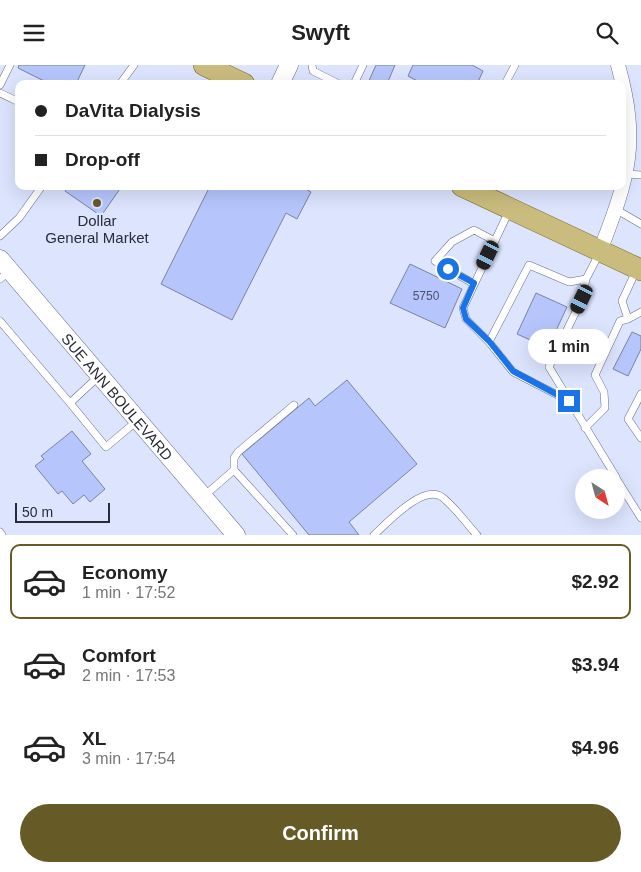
<!DOCTYPE html>
<html lang="en">
<head>
<meta charset="utf-8">
<style>
  body { margin:0; font-family:Helvetica,sans-serif; background:#f6f6f6; color:#222; height:100vh; display:flex; flex-direction:column; font-size:19px; white-space:nowrap }
  * { box-sizing:border-box; margin:0 }
  p { font-size:16px; color:#767676 }
  .icon { flex:none; width:28px; height:28px; fill:none; stroke:currentColor; stroke-width:2; stroke-linecap:round; stroke-linejoin:round }
  .map { position:relative; height:470px; overflow:hidden }
  .side { display:flex; flex-direction:column; background:#fff; flex:1 }
  .side>* { flex:none }
  .hud { position:absolute; left:15px; top:15px; width:611px; height:110px; border-radius:10px; box-shadow:0 5px 20px #0002; display:grid; align-content:center; height:110px; padding:0 20px; background:#fff }
  .needle { width:32px; rotate:144deg }
  .fabs { position:absolute; left:575px; top:404px; display:grid; gap:10px }
  .fabs a { display:grid; place-items:center; width:50px; height:50px; border-radius:50%; background:#fff; box-shadow:0 5px 20px #0002; font-size:25px }
  .scale { position:absolute; left:15px; bottom:12px; width:95px; box-sizing:border-box; padding-left:5px; border:2px solid #282c38; border-top:0; font-size:14px; line-height:18px; white-space:nowrap; color:#282c38; -webkit-text-stroke:4px #dce4fe; paint-order:stroke }
  .end { position:absolute; width:22px; height:22px; margin:-11px; border:6px solid #1a73e8; background:#fff; box-shadow:0 0 0 2px #fff }
  .from { border-radius:50% }
  .bubble { position:absolute; height:35px; border-radius:18px; background:#fff; box-shadow:0 5px 20px #0002; font-size:16px; font-weight:700; line-height:35px; text-align:center }
  .car { position:absolute; width:15px; height:30px; margin:-15px -8px; border-radius:6px; box-shadow:0 0 4px 1px #0007; background:linear-gradient(#222 24%,#8ab4d8 0 40%,#222 0 76%,#8ab4d8 0 86%,#222 0) }
  .hud b { display:flex; align-items:center; gap:18px; height:48px; font-size:19px }
  .hud b+b { border-top:1px solid #e0e0e0 }
  .hud i { width:12px; height:12px; background:#222 }
  ul { padding:9px 0 0; list-style:none }
  li { display:flex; align-items:center; gap:15px; height:75px; margin:0 10px 8px; padding:0 10px; border:2px solid transparent; border-radius:10px }
  li div { flex:1 }
  li b { display:block; font-size:19px }
  li em { font-style:normal; font-weight:700 }
  li.active { border-color:#665a27 }
  li>.icon { width:45px; height:45px; stroke-width:1.5 }
  .cta { display:flex; gap:10px; margin-top:auto; padding:10px 20px }
  .cta a { flex:1; height:58px; border-radius:30px; background:#665a27; color:#fff; font-size:20px; font-weight:700; line-height:58px; text-align:center }
  header { display:flex; justify-content:space-between; align-items:center; height:65px; padding:0 20px; background:#fff; font-size:22px; font-weight:700 }
  .map>svg:first-child { display:block }
  .building { fill:#b6c6fc; stroke:#7a83a0 }
  .lines { fill:none; stroke-linecap:round; stroke-linejoin:round }
  .service-casing { stroke:#666f8b; stroke-width:8 }
  .minor-casing { stroke:#666f8b; stroke-width:15 }
  .tertiary-casing { stroke:#666f8b; stroke-width:19 }
  .primary-casing { stroke:#7b6d2d; stroke-width:22 }
  .service { stroke:#fff; stroke-width:7 }
  .minor { stroke:#fff; stroke-width:14 }
  .tertiary { stroke:#fff; stroke-width:18 }
  .primary { stroke:#cabc7d; stroke-width:21 }
  .route { stroke:#1a73e8; stroke-width:6 }
  .poi-dot { fill:#665a27; stroke:#dce4fe; stroke-width:2 }
  .labels { text-anchor:middle; dominant-baseline:central; stroke-width:5; stroke-linejoin:round; paint-order:stroke }
  .number-label { font-size:12px; fill:#4c5269 }
  .poi-label { font-size:15px; fill:#282c38; stroke:#dce4fe }
  .street-label { font-size:15px; fill:#282c38; stroke:#dce4fe }
</style>
</head>
<body>
<header><svg class="icon" aria-label="menu" viewBox="0 0 24 24"><path d="M4 6h16M4 12h16M4 18h16"/></svg>Swyft<svg class="icon" aria-label="search" viewBox="0 0 24 24"><circle cx="10" cy="10" r="6"/><path d="M15 15l6 6"/></svg></header>
<div class="map">
<svg width="641" height="470" viewBox="0 0 641 470">
  <rect width="100%" height="100%" fill="#dce4fe"/>
  <path class="building" d="M 19,0 L 85,0 L 76,19 L 50,19 L 18,3 Z
    M 376,0 L 395,0 L 387,19 L 368,18 Z
    M 413,0 L 472,0 L 483,6 L 477,19 L 423,19 L 408,11 Z
    M 68,121 L 122,121 L 101,151 L 65,126 Z
    M 210,121 L 300,121 L 311,127 L 297,154 L 286,148 L 232,255 L 161,219 Z
    M 410,199 L 462,224 L 445,263 L 390,238 Z
    M 536,228 L 567,242 L 548,283 L 517,269 Z
    M 632,267 L 641,271 L 641,284 L 628,311 L 613,304 Z
    M 347,315 L 417,399 L 349,457 L 359,470 L 309,470 L 242,389 L 309,333 L 315,341 Z
    M 72,366 L 91,389 L 82,396 L 105,424 L 90,437 L 84,430 L 73,439 L 62,426 L 58,429 L 35,401 L 44,394 L 41,391 Z"/>
  <g class="lines">
    <g class="service-casing">
      <path id="service" d="M 312,0 L 313,6 L 339,19
        M 120,19 L 134,0
        M 354,19 L 363,0
        M 505,19 L 515,0
        M 0,20 L 10,0
        M 0,28 L 19,37
        M 627,109 L 641,110
        M 617,145 L 641,159
        M 0,171 L 19,153 L 42,121
        M 599,189 L 586,214 L 582,234 L 549,302 L 616,412
        M 636,206 L 622,236 L 628,254 L 641,247
        M 0,214 L 10,206
        M 474,219 L 435,196 L 452,177 L 474,165 L 495,176
        M 0,256 L 70,338
        M 489,277 L 466,254 L 463,243 L 509,146
        M 99,311 L 70,338 L 106,382 L 138,355
        M 641,329 L 628,354 L 641,373
        M 569,336 L 513,307 L 489,277 L 529,200 L 569,217 L 586,214
        M 585,363 L 605,343 L 604,327 L 595,310 L 620,256 L 628,254
        M 234,405 L 234,393 L 238,387 L 294,340
        M 616,413 L 641,453
        M 204,431 L 234,405 L 293,470
        M 0,467 L 2,470
        M 374,470 C 388,457 423,419 442,432 C 455,442 466,458 477,470"/>
    </g>
    <g class="minor-casing">
      <path id="minor" d="M 600,186 C 628,113 640,79 618,0"/>
    </g>
    <g class="tertiary-casing">
      <g id="tertiary">
        <path d="M 280,19 L 289,0"/>
        <path id="s1" d="M 0,194 L 236,470"/>
      </g>
    </g>
    <g class="primary-casing">
      <path id="primary" d="M 204,0 L 244,19
        M 462,121 L 641,205"/>
    </g>
    <use href="#service" class="service"/>
    <use href="#minor" class="minor"/>
    <use href="#tertiary" class="tertiary"/>
    <use href="#primary" class="primary"/>
  </g>
  <g class="lines">
    <path class="route" d="M 448,204 L 474,218 L 463,243 L 466,254 L 489,276 L 513,306 L 569,336"/>
  </g>
  <circle class="poi-dot" cx="97" cy="138" r="5"/>
  <g class="labels">
    <g class="number-label">
      <text x="426" y="231">5750</text>
    </g>
    <g class="poi-label">
      <text x="97" y="155">Dollar<tspan x="97" dy="17">General Market</tspan></text>
    </g>
    <g class="street-label">
      <text stroke="none"><textPath href="#s1" startOffset="181">SUE ANN BOULEVARD</textPath></text>
    </g>
  </g>
</svg>
<div class="fabs">
<a><svg class="needle" viewBox="-14 -14 28 28"><path d="M0-13l5 13h-10z" fill="#e53935"/><path d="M0 13l5-13h-10z" fill="#767676"/></svg></a>
</div>
<div class="scale">50 m</div>
<i class="end from" style="left:448px;top:204px"></i>
<i class="end" style="left:569px;top:336px"></i>
<div class="bubble" style="left:528px;top:264px;width:82px">1 min</div>
<i class="car" style="left:488px;top:190px;rotate:206deg"></i>
<i class="car" style="left:582px;top:234px;rotate:206deg"></i>
<div class="hud">
<b><i class="from"></i>DaVita Dialysis</b>
<b><i></i>Drop-off</b>
</div>
</div>
<section class="side">
<ul>
<li class="active"><svg class="icon" aria-label="car" viewBox="0 0 24 24"><path d="M5 17H2v-5l4-1 3-4h7l3 4 3 1v5h-3M9 17h6M6 11h13"/><circle cx="7" cy="17" r="2"/><circle cx="17" cy="17" r="2"/></svg><div><b>Economy</b><p>1 min · 17:52</p></div><em>$2.92</em></li>
<li><svg class="icon" aria-label="car" viewBox="0 0 24 24"><path d="M5 17H2v-5l4-1 3-4h7l3 4 3 1v5h-3M9 17h6M6 11h13"/><circle cx="7" cy="17" r="2"/><circle cx="17" cy="17" r="2"/></svg><div><b>Comfort</b><p>2 min · 17:53</p></div><em>$3.94</em></li>
<li><svg class="icon" aria-label="car" viewBox="0 0 24 24"><path d="M5 17H2v-5l4-1 3-4h7l3 4 3 1v5h-3M9 17h6M6 11h13"/><circle cx="7" cy="17" r="2"/><circle cx="17" cy="17" r="2"/></svg><div><b>XL</b><p>3 min · 17:54</p></div><em>$4.96</em></li>
</ul>
<div class="cta"><a>Confirm</a></div>
</section>
</body>
</html>
